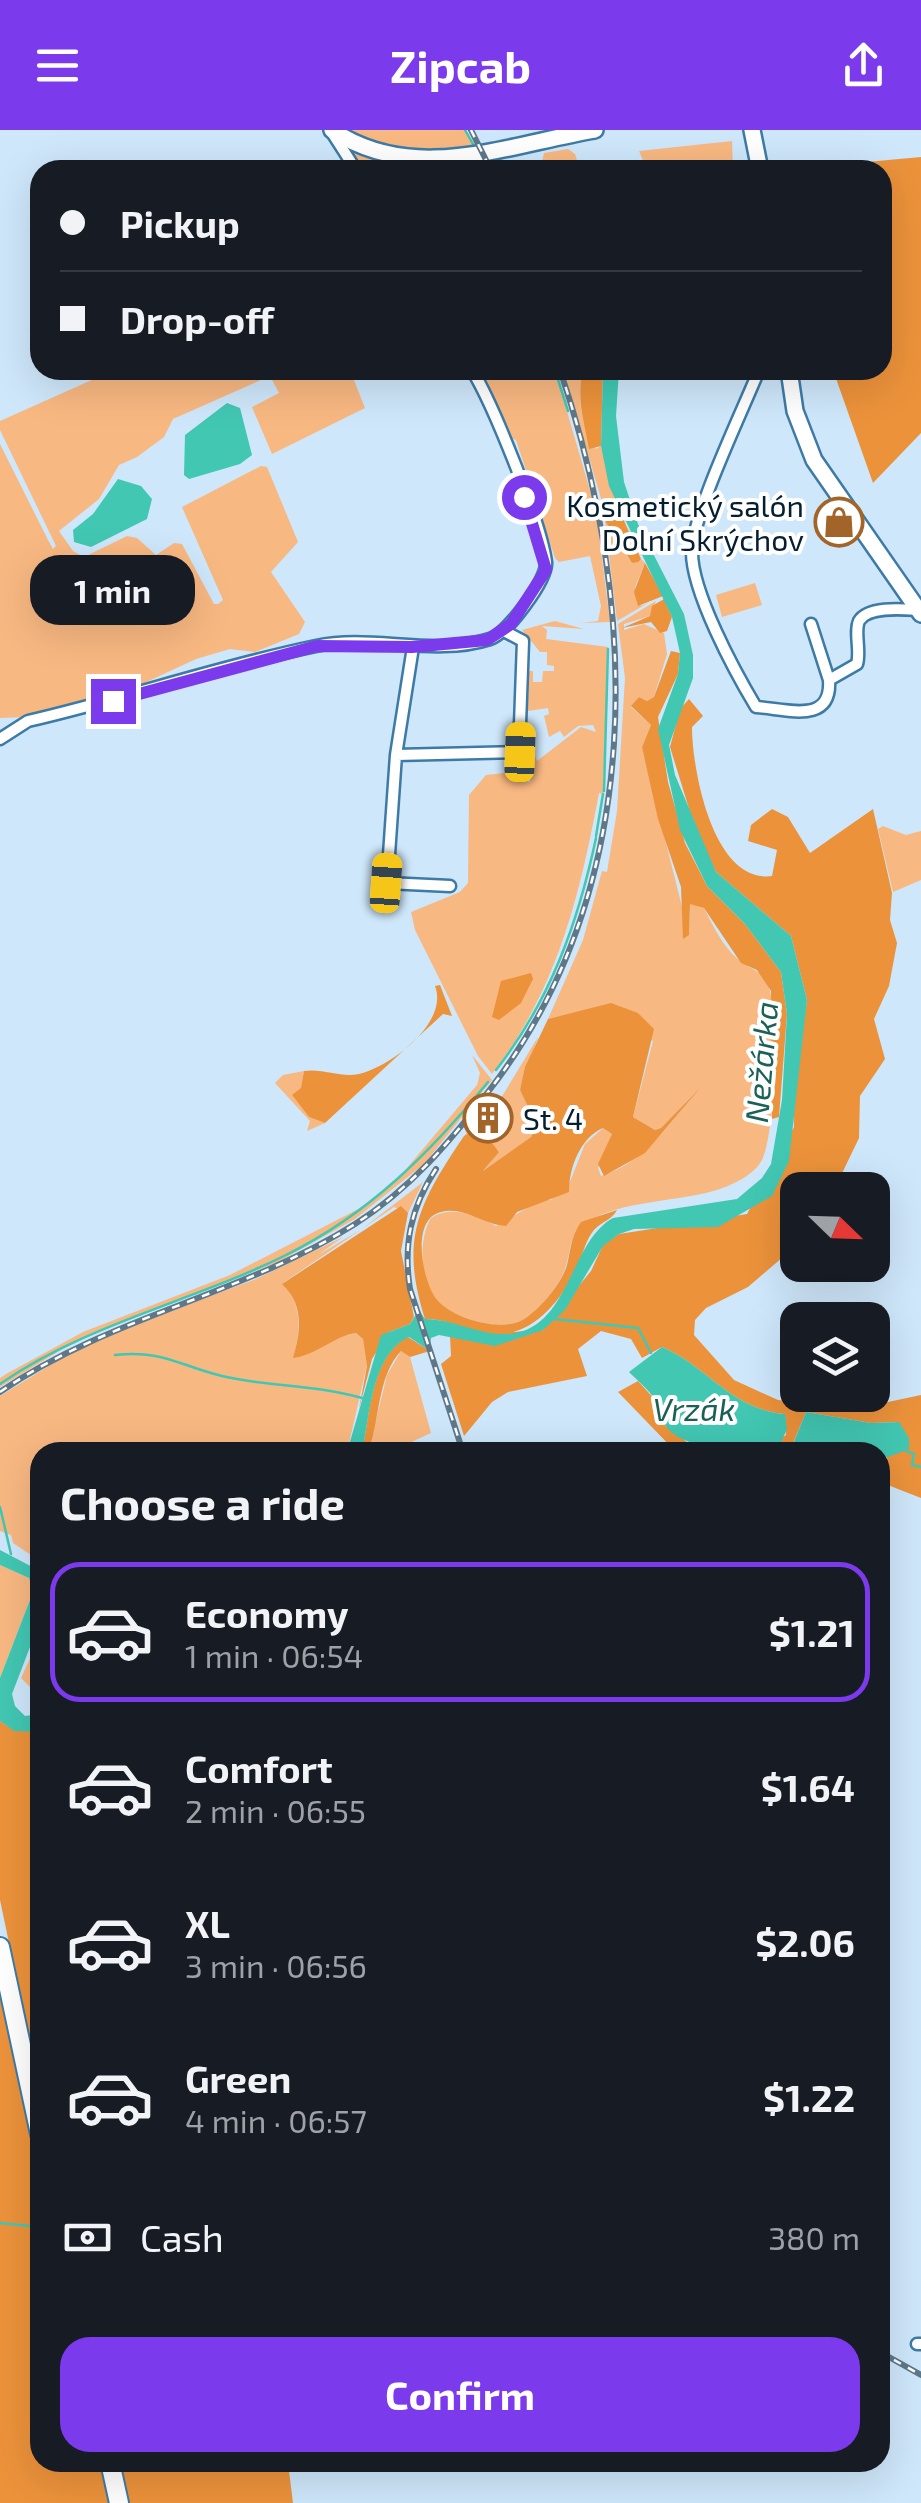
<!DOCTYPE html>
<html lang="en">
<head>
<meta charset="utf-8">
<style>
  body { margin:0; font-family:"Exo 2",sans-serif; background:#242831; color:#f1f3f6; height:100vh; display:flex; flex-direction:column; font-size:38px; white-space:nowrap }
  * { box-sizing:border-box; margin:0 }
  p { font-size:32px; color:#9ea1a6 }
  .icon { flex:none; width:55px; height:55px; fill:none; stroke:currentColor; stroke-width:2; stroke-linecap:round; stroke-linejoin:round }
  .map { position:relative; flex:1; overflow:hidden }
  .drawer { position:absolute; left:30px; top:1312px; width:860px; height:1030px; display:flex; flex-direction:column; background:#171b24; border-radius:30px; box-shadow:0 10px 40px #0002 }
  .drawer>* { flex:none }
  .guide { position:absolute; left:30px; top:30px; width:862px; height:220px; border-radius:30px; box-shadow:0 10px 40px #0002; display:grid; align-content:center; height:220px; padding:0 30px; background:#171b24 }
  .needle { width:65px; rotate:113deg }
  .tools { position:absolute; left:780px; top:1042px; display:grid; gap:20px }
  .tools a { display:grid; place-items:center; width:110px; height:110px; border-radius:20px; background:#171b24; box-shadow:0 10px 40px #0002; font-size:50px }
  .end { position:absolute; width:45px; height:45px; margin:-22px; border:12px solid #7c3aed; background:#fff; box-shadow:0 0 0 5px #fff }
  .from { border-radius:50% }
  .bubble { position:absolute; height:70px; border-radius:30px; background:#171b24; box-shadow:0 10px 40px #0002; font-size:32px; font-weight:700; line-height:70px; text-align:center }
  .car { position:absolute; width:30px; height:60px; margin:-30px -15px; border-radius:12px; box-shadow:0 0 8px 2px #0007; background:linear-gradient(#f5c518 24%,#345 0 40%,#f5c518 0 76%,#345 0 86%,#f5c518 0) }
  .guide b { display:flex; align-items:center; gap:35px; height:95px; font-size:38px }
  .guide b+b { border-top:2px solid #363941 }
  .guide i { width:25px; height:25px; background:#f1f3f6 }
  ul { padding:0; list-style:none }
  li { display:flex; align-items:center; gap:30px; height:140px; margin:0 20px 15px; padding:0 10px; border:5px solid transparent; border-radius:30px }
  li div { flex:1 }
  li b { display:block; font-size:38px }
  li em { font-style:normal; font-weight:700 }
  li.selected { border-color:#7c3aed }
  li>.icon { width:90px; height:90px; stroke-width:1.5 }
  h2 { padding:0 30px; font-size:45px; line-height:120px }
  .pay { display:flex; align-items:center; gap:25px; height:110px; padding:0 30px; font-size:38px }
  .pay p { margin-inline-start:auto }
  .action { display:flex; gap:20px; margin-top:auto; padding:20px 30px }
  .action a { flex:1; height:115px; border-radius:30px; background:#7c3aed; color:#fff; font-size:40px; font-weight:700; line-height:115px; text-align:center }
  header { display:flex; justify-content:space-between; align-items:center; height:130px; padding:0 30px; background:#7c3aed; color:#fff; font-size:45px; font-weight:700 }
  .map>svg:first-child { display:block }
  .green { fill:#f8b882 }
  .forest { fill:#ec923b }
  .water { fill:#42c7b3 }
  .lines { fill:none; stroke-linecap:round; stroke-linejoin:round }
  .stream { stroke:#42c7b3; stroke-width:2.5 }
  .street-casing { stroke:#3d7ba6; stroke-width:15 }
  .secondary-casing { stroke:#3d7ba6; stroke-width:20 }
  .primary-casing { stroke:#3d7ba6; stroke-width:22 }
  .street { stroke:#fff; stroke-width:10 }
  .secondary { stroke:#fff; stroke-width:15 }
  .primary { stroke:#fff; stroke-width:18 }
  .rail-casing { stroke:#5e788a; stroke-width:6 }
  .rail { stroke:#fff; stroke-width:2.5; stroke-dasharray:8; stroke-linecap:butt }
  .route { stroke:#7c3aed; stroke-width:12 }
  .labels { text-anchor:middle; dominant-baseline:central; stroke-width:8; stroke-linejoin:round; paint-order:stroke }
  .poi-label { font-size:30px; fill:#051f31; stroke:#fff; text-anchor:end }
  .water-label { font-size:32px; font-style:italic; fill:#1a6156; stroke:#fff }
</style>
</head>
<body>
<header><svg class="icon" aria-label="menu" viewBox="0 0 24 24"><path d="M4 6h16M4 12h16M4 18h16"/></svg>Zipcab<svg class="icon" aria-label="share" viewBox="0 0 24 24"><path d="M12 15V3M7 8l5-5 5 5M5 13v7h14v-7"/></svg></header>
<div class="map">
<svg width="921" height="2373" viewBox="0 0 921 2373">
  <rect width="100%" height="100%" fill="#cee7fa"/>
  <path class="green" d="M 351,0 L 465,0 L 476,19 C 428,26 395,26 351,0 Z
    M 732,11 L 733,40 L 647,40 L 639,21 Z
    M 346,15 L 429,35 L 438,38 L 361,40 Z
    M 568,19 L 575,24 L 580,40 L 540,40 L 544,23 Z
    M 114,240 L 350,240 L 365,278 L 272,324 L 252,277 L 279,263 L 270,246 L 173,289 L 164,307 L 137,327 L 119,335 L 99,369 L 59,401 L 73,421 L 84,427 L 127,406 L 137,408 L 156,425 L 174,413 L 182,414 L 214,474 L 218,474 L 223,470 L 182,377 L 261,336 L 267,337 L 298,412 L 271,442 L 305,492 L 299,504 L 255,522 L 230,519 L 196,529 L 129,560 L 26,587 L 0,588 L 0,314 L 48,410 L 53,419 L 56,416 L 0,300 L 0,291 Z
    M 478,240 L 555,240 L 596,381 L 610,492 L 581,493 L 598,491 L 601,476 L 590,426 L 559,432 L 555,428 L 516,310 L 508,307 L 493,264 Z
    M 563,240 L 583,240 C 577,267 580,295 596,319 L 601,316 L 618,377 L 608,386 L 609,400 L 632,433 L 641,429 L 645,433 L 635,457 L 641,476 L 648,473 L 617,491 L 603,375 Z
    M 755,453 L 762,475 L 722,487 L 716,465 Z
    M 656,471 L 650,486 L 624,494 L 624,500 L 644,494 L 664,503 L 667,524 L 654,567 L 647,571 L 639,567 L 631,577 L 651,595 L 642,617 L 689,805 L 690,773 L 704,778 C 713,796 725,821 743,833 C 752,840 760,840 766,851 C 781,874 775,1005 762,1030 C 755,1044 734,1054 720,1059 C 682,1072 619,1070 588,1092 C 569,1105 572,1115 566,1136 C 561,1154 540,1179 524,1189 C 502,1203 458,1189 439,1173 C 419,1154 418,1109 431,1088 C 451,1075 477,1085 496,1096 L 541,1070 L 551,1070 L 569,1054 L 585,1014 L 603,998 L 612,1004 L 598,1038 L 601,1046 C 644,1033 668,995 696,962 L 661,998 L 655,1000 L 633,987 L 653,911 L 578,882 L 548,889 L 583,810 L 602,741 L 607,742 L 617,681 L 625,548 L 618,494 Z
    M 555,491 L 584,499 L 542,496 L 547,500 L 546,509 L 608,517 L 603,664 L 599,663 C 580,764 558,858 492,944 L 478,926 L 415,800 L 411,782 L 460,762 L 468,753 L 469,665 L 486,645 L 504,643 L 530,652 L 531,628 L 535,626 L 537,631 L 581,597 L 596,602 L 593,595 L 578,596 L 564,607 L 560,601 L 549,607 L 544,586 L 549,584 L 548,578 L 528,581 L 527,541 L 533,541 L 533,552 L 542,552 L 543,541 L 554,541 L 554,536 L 547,535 L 547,522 L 540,522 L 522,500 Z
    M 883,696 L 906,705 L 921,701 L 921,750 L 893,762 L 878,699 Z
    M 538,907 L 520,960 L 537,996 L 531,1007 L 483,1042 L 499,1021 L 472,1001 L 464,1006 L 486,981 L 495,978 Z
    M 472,925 L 492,950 L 424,1034 L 355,1089 L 278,1132 L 84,1206 L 0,1257 L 0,1248 L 6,1244 L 83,1202 L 230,1145 L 368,1074 L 401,1045 L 477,955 L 480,943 Z
    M 304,941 L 301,959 L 292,965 L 309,987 L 325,993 L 307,1001 L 310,991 L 275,953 L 283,945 Z
    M 423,1052 L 408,1083 L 394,1077 L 283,1153 C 303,1176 300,1199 294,1227 C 314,1221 338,1206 356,1203 L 363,1209 L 367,1235 L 347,1322 L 40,1322 L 40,1431 L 13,1413 L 11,1405 L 0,1401 L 0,1266 L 86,1213 L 256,1149 L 343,1107 L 318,1125 L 362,1099 Z
    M 401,1221 L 410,1227 L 431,1303 L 405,1315 L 420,1322 L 368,1322 L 387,1245 Z
    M 0,1435 L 29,1448 L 33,1462 L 0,1548 Z
    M 40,1507 L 40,1567 L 21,1548 Z"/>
  <path class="forest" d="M 921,27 L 921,303 L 873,353 L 833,240 L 882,240 L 882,40 L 823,40 L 823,36 Z
    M 583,240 L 603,240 L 601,316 L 589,319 C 584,290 576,270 583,240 Z
    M 618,377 L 641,429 L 638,432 L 632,433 L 606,392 L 610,381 Z
    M 645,433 L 663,466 L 638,476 L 634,462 Z
    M 664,469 L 672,487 L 667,501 L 660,503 L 651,492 L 622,498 L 650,486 L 652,476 Z
    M 671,521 L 680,523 L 678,544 L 658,587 L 668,652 L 685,713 L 707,756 L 745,794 L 781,842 L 787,884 L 779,987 L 772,989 L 771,861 L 757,840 L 741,833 L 704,778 L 690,774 L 689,805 L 683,809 L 681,757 L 658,689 L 642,617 L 651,595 L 631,576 L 639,567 L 647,571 L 654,567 Z
    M 689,569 L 703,586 L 692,597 C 692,639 713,754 772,746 L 777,720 L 748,711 L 751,695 L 772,679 L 788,687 L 810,723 L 873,679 L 892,763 L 890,790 L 897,813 L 889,856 L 874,889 L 885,929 L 860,966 L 859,1008 L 834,1060 L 798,1060 L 797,1115 L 748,1157 L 706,1178 L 695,1190 L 694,1205 L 734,1250 L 778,1270 L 855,1279 L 921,1265 L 921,1368 L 880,1352 L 880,1330 L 887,1328 L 899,1292 L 871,1293 L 806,1282 L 791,1318 L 795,1322 L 751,1322 L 765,1320 L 786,1305 L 785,1284 C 732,1280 707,1236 662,1217 L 642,1228 L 631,1209 L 601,1201 L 578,1219 L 587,1246 L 508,1262 L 492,1272 L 464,1306 L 441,1234 L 451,1226 L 450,1206 L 543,1200 L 591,1141 L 603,1115 L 619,1104 L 747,1084 L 794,997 L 793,965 L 807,870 L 791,806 L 716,742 L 695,698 L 670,617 L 680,579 Z
    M 531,843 L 533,849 L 521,873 L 499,890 L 492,887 L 501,851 Z
    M 440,855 L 452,886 L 443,884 L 325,993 L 309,987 L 292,965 L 301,958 L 304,941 C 323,938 341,948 359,944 C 392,936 449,892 435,856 Z
    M 611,873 L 638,883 L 654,899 L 633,987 L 655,1000 L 661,998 L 700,958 L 645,1023 L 604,1046 L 598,1034 L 612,1004 L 603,998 C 580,1008 569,1038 569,1062 L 517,1082 L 506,1096 C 484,1095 464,1076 441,1082 C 409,1089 423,1155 438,1171 C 455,1189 502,1203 524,1189 C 540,1179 562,1153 567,1135 C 571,1118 571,1107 581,1092 L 617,1080 C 611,1091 602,1091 594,1100 C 586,1109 583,1124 578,1135 C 563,1169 533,1207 493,1204 C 469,1202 450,1189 425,1189 C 399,1108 419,1073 464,1006 L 472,1001 L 488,1008 L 499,1022 L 483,1041 L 531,1007 L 537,996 L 520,960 L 525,937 L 548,889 Z
    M 401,1076 L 408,1083 L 401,1121 L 414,1187 L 410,1194 L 389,1202 L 372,1229 L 359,1279 L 367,1236 L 363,1209 L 356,1203 C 334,1206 317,1225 293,1228 C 301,1201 304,1174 282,1154 Z
    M 408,1207 L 430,1221 L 410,1227 L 401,1221 C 377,1246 380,1291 368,1322 L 362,1322 C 370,1286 371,1225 408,1207 Z
    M 638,1251 L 658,1273 L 665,1295 L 692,1316 L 713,1314 L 740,1322 L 676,1322 L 618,1262 Z
    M 0,1591 L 15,1601 L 40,1601 L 40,1960 L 0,1770 Z
    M 0,1861 L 40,2048 L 40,2332 L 101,2333 L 110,2373 L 0,2373 Z
    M 120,2333 L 288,2333 L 293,2373 L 129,2373 Z"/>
  <path class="water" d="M 603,240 L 619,240 L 616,286 L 624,352 L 638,394 L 684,484 L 693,525 L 693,548 L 669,615 L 675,645 L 716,742 L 791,806 L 807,870 L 789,1031 L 772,1066 L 718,1097 L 634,1099 L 619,1104 L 603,1116 L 565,1180 L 543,1200 L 495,1216 L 439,1205 L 431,1208 L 430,1221 L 409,1207 C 371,1224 370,1287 362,1322 L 347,1322 L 381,1205 L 410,1194 L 419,1180 L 425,1189 C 457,1189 484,1209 516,1203 C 570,1192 571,1111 613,1088 L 737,1069 L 762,1048 L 771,1034 L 782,970 L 787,884 L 781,842 L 745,794 L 707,756 L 680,700 L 658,599 L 678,544 L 680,523 L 672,487 L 609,356 L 601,316 Z
    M 227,273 L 240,278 L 252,325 L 240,334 L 189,349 L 184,345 L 185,305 Z
    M 118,349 L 141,356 L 152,369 L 147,389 L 91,417 L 74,412 L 73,400 L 93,384 Z
    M 662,1217 C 707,1236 732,1280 785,1284 L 787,1299 L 780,1315 C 752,1325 688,1321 668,1299 C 661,1290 662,1280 656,1271 C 649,1260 638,1251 629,1242 Z
    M 806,1282 L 871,1293 L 899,1292 L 909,1308 L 909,1319 L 880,1330 L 880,1322 L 795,1322 L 791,1319 Z
    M 0,1420 L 40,1441 L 40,1491 L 12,1564 L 15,1576 L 25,1586 L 40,1584 L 39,1602 L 14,1601 L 0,1591 L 0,1548 L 33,1462 L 29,1448 L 0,1435 Z"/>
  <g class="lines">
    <path class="stream" d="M 465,0 L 474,16
      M 479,31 L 486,40
      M 493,32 L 497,40
      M 555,240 L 568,281
      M 564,240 L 566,246
      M 604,661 L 608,519
      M 596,706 L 603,664
      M 496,940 C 550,871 578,793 596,708
      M 555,1189 L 638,1198 L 651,1223
      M 115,1225 C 164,1220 177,1235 222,1246 C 268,1257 313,1254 362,1268
      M 0,1254 C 88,1193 192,1172 286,1125 C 369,1084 430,1023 488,952
      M 906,1321 L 914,1324 L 912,1335 L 921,1337
      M 0,1377 L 11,1424
      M 0,2093 L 40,2097"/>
    <g class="street-casing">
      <path id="street" d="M 331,1 L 356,40
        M 759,240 C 743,280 693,383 692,421 C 691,461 735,542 756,577 C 787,579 832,595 829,550 L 857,534 C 861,521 854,502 859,491 C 868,476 902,479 917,480
        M 811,494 L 829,550
        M 413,517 L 396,625 L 519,622 L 523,511 L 504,501
        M 0,609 L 28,591 C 124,569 219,536 316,516 C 372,504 434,527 490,509 C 507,504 548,449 546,432 C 541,393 493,274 472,240
        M 396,625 L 387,753 L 450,756
        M 917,2214 L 921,2214"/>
    </g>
    <g class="secondary-casing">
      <path id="secondary" d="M 332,0 C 414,55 506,15 595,0
        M 752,0 L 760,40
        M 789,240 L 795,281 L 814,330 L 921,484"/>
    </g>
    <g class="primary-casing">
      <path id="primary" d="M 0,1817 L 40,2004
        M 110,2332 L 119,2373"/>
    </g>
    <use href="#street" class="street"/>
    <use href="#secondary" class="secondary"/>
    <use href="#primary" class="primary"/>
    <g class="rail-casing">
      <path id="rail" d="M 471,0 L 491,40
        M 436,1039 C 411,1077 403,1114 410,1159 L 463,1322
        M 0,1262 C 110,1186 243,1165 355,1094 C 410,1059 449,1013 488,962 C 648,757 640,476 560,240
        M 880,2222 L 921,2245"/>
    </g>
    <use href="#rail" class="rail"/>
  </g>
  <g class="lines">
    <path class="route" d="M 113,571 L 317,516 L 412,517 L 487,510 L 511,494 L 546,440 L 524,367"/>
  </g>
  <defs>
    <g id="shop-ring" transform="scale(2.5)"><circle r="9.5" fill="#fff" stroke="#a26429" stroke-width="1.5"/><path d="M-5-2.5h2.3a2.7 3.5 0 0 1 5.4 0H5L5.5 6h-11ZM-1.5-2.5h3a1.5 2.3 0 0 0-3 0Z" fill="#a26429"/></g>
    <g id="building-ring" transform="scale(2.5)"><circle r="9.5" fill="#fff" stroke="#a26429" stroke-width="1.5"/><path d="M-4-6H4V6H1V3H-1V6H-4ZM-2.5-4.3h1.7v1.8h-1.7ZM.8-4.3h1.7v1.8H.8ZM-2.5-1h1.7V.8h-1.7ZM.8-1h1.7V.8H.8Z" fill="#a26429"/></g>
  </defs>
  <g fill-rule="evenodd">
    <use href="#shop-ring" x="839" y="392"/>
    <use href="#building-ring" x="488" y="988"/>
  </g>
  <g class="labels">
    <g class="poi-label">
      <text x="804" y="375">Kosmetický salón<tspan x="804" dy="34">Dolní Skrýchov</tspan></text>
      <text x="523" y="988" text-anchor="start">St. 4</text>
    </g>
    <g class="water-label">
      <text transform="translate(760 932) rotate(-85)">Nežárka</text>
      <text x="694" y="1278">Vrzák</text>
    </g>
  </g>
</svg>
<div class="tools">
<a><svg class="needle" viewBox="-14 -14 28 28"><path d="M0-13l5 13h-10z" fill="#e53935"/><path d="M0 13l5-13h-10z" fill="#9ea1a6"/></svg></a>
<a><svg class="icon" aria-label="layers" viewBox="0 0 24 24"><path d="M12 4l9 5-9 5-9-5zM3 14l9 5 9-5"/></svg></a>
</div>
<i class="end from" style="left:524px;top:367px"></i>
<i class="end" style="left:113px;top:571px"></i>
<div class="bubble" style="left:30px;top:425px;width:165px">1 min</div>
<i class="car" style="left:520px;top:622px;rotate:2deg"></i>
<i class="car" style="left:386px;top:753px;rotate:4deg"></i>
<div class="guide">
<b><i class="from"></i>Pickup</b>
<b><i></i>Drop-off</b>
</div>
<section class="drawer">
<h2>Choose a ride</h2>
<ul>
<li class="selected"><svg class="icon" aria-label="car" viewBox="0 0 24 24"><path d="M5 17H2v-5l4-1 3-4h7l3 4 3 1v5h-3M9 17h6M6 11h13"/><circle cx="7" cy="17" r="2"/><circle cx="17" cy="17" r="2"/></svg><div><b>Economy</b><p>1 min · 06:54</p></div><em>$1.21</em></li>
<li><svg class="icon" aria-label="car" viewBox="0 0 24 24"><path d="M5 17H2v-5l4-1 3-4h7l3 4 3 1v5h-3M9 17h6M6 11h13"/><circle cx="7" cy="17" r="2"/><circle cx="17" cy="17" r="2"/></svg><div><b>Comfort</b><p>2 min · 06:55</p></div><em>$1.64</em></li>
<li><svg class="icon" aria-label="car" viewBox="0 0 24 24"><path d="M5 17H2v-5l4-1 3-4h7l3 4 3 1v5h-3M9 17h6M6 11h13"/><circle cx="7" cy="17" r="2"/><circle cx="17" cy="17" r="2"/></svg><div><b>XL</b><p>3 min · 06:56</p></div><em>$2.06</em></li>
<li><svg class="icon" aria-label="car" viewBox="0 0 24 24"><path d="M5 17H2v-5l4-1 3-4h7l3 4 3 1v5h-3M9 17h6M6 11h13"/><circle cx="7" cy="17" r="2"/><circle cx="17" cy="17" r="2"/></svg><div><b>Green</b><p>4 min · 06:57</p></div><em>$1.22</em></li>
</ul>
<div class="pay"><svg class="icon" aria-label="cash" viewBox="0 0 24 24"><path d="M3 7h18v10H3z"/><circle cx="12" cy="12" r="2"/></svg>Cash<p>380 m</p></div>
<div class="action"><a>Confirm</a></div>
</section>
</div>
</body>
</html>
